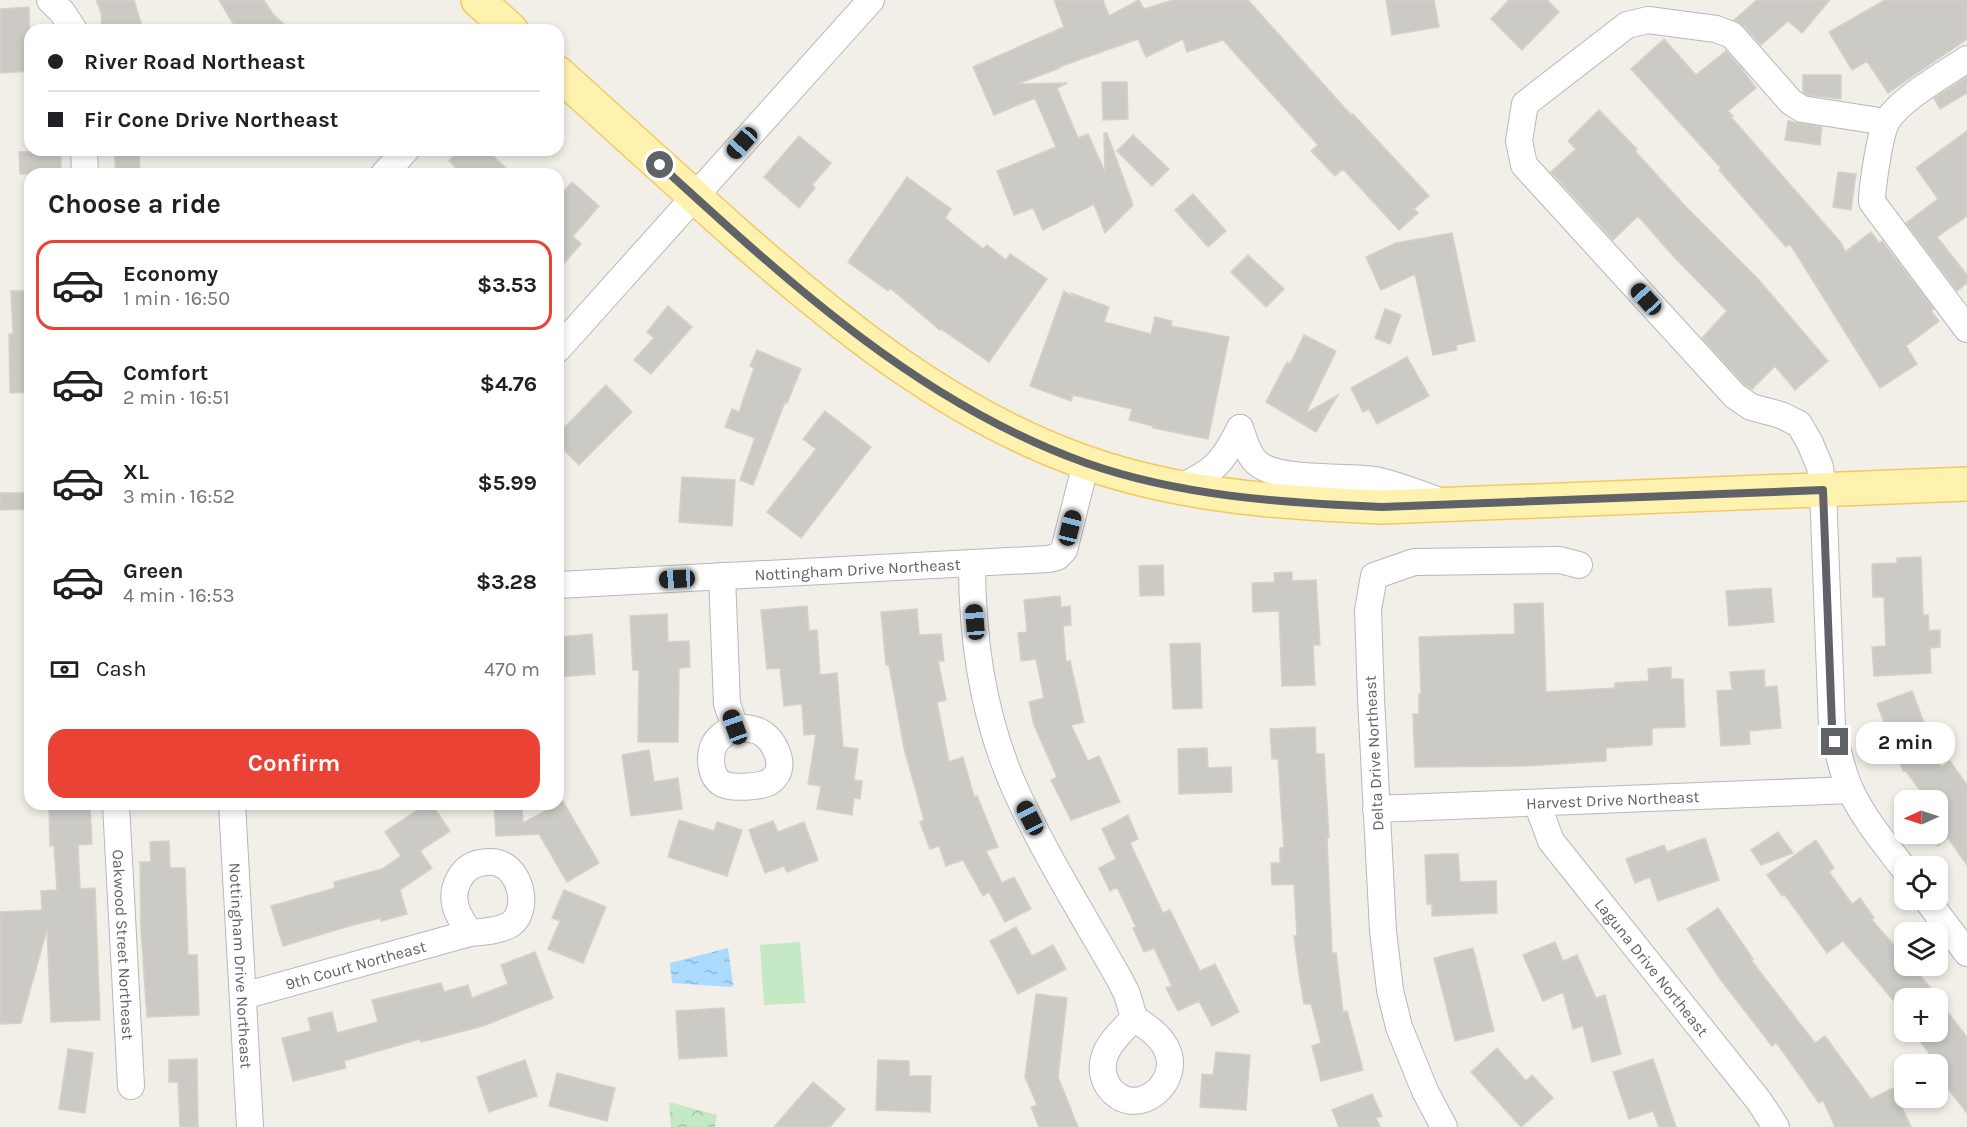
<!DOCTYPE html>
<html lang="en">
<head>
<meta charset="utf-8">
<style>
  body { margin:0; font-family:Karla,sans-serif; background:#f2f2f2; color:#202124; height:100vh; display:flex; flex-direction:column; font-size:22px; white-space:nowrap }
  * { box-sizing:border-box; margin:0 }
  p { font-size:20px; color:#757577 }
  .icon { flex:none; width:33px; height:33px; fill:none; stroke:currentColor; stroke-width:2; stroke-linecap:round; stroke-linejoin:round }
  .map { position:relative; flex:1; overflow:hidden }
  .sheet { position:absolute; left:24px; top:168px; width:540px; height:642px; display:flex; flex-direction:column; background:#fff; border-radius:18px; box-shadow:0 3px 9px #0003 }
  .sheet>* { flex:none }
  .banner { position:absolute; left:24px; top:24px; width:540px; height:132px; border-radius:18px; box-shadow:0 3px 9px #0003; display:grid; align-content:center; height:132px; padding:0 24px; background:#fff }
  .needle { width:39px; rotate:267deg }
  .tools { position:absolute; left:1894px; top:790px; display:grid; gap:12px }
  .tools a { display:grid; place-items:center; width:54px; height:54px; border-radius:12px; background:#fff; box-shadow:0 3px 9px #0003; font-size:30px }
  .end { position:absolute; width:27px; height:27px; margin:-14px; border:8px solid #5f6368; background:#fff; box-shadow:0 0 0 3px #fff }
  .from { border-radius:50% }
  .bubble { position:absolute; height:42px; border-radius:18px; background:#fff; box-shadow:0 3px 9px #0003; font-size:20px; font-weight:700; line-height:42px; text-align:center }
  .car { position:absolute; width:18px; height:36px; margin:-18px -9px; border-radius:8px; box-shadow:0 0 4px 2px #0007; background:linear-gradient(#222 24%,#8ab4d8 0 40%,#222 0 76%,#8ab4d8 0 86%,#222 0) }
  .banner b { display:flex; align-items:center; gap:21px; height:57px; font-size:22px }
  .banner b+b { border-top:2px solid #e0e0e0 }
  .banner i { width:15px; height:15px; background:#202124 }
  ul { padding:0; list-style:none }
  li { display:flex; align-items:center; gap:18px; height:90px; margin:0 12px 9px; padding:0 12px; border:3px solid transparent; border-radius:18px }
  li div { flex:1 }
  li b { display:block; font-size:22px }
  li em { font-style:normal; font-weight:700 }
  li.selected { border-color:#ea4335 }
  li>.icon { width:54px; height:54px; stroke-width:1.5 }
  h2 { padding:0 24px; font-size:27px; line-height:72px }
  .pay { display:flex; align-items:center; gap:15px; height:66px; padding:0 24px; font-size:22px }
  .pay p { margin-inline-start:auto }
  .cta { display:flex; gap:12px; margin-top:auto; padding:12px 24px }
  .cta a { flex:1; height:69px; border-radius:18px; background:#ea4335; color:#fff; font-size:24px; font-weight:700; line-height:69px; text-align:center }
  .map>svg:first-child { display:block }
  .park { fill:url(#park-crowns) }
  .garden { fill:#c5e8c5 }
  .water { fill:url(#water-ripples) }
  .building { fill:#cccac5; stroke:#d6d1c6; stroke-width:1.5 }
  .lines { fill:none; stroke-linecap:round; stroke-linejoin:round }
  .street-casing { stroke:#b5b8bc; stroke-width:28 }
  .primary-casing { stroke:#f2c960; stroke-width:36 }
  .street { stroke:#fff; stroke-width:26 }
  .primary { stroke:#fff2af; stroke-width:33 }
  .route { stroke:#5f6368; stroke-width:8 }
  .labels { text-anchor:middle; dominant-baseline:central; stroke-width:5; stroke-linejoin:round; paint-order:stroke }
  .street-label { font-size:16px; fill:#5f6368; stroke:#fff }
</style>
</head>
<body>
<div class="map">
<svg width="1967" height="1127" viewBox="0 0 1967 1127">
  <defs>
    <pattern id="park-crowns" width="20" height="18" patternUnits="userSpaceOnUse" patternTransform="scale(1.5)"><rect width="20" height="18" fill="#c5e8c5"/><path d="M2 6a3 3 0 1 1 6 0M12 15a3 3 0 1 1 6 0" fill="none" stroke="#a3c0a4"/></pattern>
    <pattern id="water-ripples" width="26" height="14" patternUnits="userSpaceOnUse" patternTransform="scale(1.5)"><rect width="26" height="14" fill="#aadaff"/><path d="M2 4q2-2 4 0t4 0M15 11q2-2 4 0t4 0" fill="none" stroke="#8eb4d2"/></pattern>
  </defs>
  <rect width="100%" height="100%" fill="#f1efe8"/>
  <path class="park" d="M 669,1102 L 717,1115 L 715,1127 L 671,1127 Z"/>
  <path class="garden" d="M 800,942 L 805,1003 L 764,1005 L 760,945 Z"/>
  <path class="water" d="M 728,948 L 733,985 L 731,987 L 672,983 L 670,963 Z"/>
  <path class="building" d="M 96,0 L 134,0 L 143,30 L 102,30 L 101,12 Z
    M 219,0 L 264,0 L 273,14 L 290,30 L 237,30 Z
    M 1054,0 L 1103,0 L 1109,16 L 1139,0 L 1144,9 L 1173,0 L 1248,0 L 1352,116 L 1353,114 L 1429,196 L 1414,209 L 1418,213 L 1399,230 L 1343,169 L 1335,176 L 1311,151 L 1318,145 L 1223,40 L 1187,52 L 1183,39 L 1146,57 L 1138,39 L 1059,67 L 1060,68 L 1017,84 L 1067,83 L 1057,88 L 1078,138 L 1088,134 L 1105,172 L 1104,133 L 1107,133 L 1133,205 L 1105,233 L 1094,204 L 1043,230 L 1033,208 L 1014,215 L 997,171 L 1056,147 L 1035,98 L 994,115 L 973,67 L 1064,27 Z
    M 1386,0 L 1434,0 L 1439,27 L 1392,35 Z
    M 1509,0 L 1547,0 L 1559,12 L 1522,50 L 1491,19 Z
    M 1757,0 L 1830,0 L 1802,33 L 1788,21 L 1761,45 L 1743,25 L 1734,20 Z
    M 1885,0 L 1967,0 L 1967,39 L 1888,93 L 1867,61 L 1852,70 L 1829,32 Z
    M 29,7 L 30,71 L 0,73 L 0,9 Z
    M 1664,39 L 1696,75 L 1726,51 L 1741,68 L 1756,88 L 1728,111 L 1733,116 L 1731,117 L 1842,244 L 1845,252 L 1871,232 L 1879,243 L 1882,241 L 1934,309 L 1931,311 L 1939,321 L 1906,346 L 1917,364 L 1880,388 L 1790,244 L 1786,247 L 1719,170 L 1721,168 L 1631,69 Z
    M 1803,75 L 1841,75 L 1841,99 L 1807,95 L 1803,92 Z
    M 1967,77 L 1967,93 L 1940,109 L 1934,98 Z
    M 1102,82 L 1127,82 L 1128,119 L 1103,120 Z
    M 1599,110 L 1637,149 L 1635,151 L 1686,207 L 1758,279 L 1828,361 L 1795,390 L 1775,366 L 1752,389 L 1745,385 L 1702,338 L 1727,311 L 1674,257 L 1638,216 L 1613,240 L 1551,172 L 1576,149 L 1568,141 Z
    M 1788,121 L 1822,127 L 1820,145 L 1785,140 Z
    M 1967,131 L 1967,216 L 1937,237 L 1967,275 L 1967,283 L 1957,291 L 1906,223 L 1938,199 L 1916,168 Z
    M 1133,135 L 1169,169 L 1152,186 L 1117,151 Z
    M 799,136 L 831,163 L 812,185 L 815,188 L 799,208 L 764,177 Z
    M 114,150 L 139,150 L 140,174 L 116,174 Z
    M 459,150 L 487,150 L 512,174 L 462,174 L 449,161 Z
    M 61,151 L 61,174 L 20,174 L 19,152 Z
    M 1838,172 L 1856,174 L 1851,210 L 1833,207 Z
    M 907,177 L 951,209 L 945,218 L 983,249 L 987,245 L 1006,260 L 1010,254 L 1047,279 L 989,362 L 941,329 L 940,330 L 890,288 L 888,291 L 848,262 Z
    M 572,182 L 599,206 L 573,236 L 581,244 L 558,270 L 558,198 Z
    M 1193,194 L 1226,231 L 1208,247 L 1175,210 Z
    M 1452,233 L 1475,341 L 1456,345 L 1457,350 L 1433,355 L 1415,274 L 1381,290 L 1366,257 L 1396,243 Z
    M 1248,255 L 1284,289 L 1266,307 L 1231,272 Z
    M 11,291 L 30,291 L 30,392 L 10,393 L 9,334 L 13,334 Z
    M 1064,291 L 1073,297 L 1071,293 L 1109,307 L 1104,322 L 1151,334 L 1155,317 L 1172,321 L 1171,326 L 1229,337 L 1208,439 L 1153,428 L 1153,426 L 1129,420 L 1132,409 L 1073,395 L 1071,401 L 1030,386 Z
    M 668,306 L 692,327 L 651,374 L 634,360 L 654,338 L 647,332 Z
    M 1385,309 L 1401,315 L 1390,344 L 1375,338 Z
    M 1304,335 L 1336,351 L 1306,413 L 1338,395 L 1316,432 L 1266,402 L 1287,362 L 1290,364 Z
    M 757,350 L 801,369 L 787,403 L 785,402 L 753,485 L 740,480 L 755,438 L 725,427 L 732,409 L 739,412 L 754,368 L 750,366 Z
    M 1407,357 L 1429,396 L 1377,424 L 1369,409 L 1363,412 L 1351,388 Z
    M 606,385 L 632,412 L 579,465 L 558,444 L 558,434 Z
    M 825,411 L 871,447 L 801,538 L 767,512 L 816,449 L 803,439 Z
    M 682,477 L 735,480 L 732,526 L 679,522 Z
    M 0,493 L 30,493 L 30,509 L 0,510 Z
    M 1921,557 L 1923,615 L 1928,615 L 1929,631 L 1940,630 L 1940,647 L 1930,648 L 1931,673 L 1874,676 L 1872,647 L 1886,646 L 1884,597 L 1873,597 L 1872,564 L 1897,563 L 1897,558 Z
    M 1163,565 L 1164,595 L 1140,596 L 1139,566 Z
    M 1292,572 L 1292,581 L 1316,580 L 1320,645 L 1313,645 L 1315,685 L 1282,686 L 1279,611 L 1253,612 L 1252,583 L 1275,582 L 1274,573 Z
    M 1771,588 L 1774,622 L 1729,626 L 1726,591 Z
    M 1060,596 L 1061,607 L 1070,606 L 1071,625 L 1063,626 L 1066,662 L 1070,661 L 1084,722 L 1071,725 L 1088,761 L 1099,756 L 1120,802 L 1071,820 L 1051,780 L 1057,777 L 1034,725 L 1029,702 L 1044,698 L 1036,659 L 1021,661 L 1018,633 L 1027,632 L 1024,600 Z
    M 1543,603 L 1546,692 L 1615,688 L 1615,683 L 1649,681 L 1648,669 L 1671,667 L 1671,679 L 1683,679 L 1685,727 L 1652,728 L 1652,745 L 1606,748 L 1606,761 L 1522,766 L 1415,767 L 1413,714 L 1419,714 L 1419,694 L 1421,694 L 1419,637 L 1515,634 L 1514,604 Z
    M 807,606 L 809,631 L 817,630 L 820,675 L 837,673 L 843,747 L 858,749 L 854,780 L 862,781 L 860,799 L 854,798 L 852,815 L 817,809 L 821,786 L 808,784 L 816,734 L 804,735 L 802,704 L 784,706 L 780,668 L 767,669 L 761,610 Z
    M 917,609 L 919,635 L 941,634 L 944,661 L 938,661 L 946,700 L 937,702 L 949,762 L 963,757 L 974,797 L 977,796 L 998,847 L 986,851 L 1002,883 L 1014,877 L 1031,909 L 1005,922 L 989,892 L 983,896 L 963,860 L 946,866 L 939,846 L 930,849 L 920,822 L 924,820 L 904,748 L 889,665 L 886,665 L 881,612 Z
    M 667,614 L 668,642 L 689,641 L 690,667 L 679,668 L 678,742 L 638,742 L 639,670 L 633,670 L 630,616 Z
    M 592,634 L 595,674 L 558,677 L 558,637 Z
    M 1200,643 L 1202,708 L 1173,709 L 1170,644 Z
    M 1764,670 L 1765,687 L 1777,686 L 1781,728 L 1749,731 L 1750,744 L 1721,746 L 1717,691 L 1732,690 L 1730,672 Z
    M 1912,691 L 1941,767 L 1950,761 L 1967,785 L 1967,865 L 1948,838 L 1938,846 L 1938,801 L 1928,801 L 1905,770 L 1903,771 L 1877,704 Z
    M 1315,727 L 1316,754 L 1324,754 L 1329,838 L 1327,838 L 1332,953 L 1336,953 L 1343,1012 L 1347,1011 L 1363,1070 L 1321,1081 L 1312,1046 L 1321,1043 L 1311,1004 L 1304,1004 L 1299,974 L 1294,936 L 1297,936 L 1294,884 L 1272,885 L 1271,863 L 1280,863 L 1280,848 L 1284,848 L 1278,759 L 1272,759 L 1270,729 Z
    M 1207,748 L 1208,768 L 1231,767 L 1232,792 L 1179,794 L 1178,749 Z
    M 649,750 L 654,782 L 678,778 L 682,809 L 631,816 L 622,755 Z
    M 562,800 L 599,863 L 567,882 L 539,834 L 496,836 L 494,804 L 522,804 L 523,823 L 558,804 Z
    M 49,804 L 90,804 L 92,844 L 78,845 L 80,889 L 95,888 L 100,1020 L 51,1022 L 47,929 L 21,1023 L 0,1024 L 0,912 L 42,910 L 41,891 L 57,890 L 54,845 L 50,846 Z
    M 426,804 L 432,804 L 450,831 L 420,851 L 432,868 L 400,890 L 407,914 L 381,921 L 380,918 L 346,927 L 283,946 L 271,906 L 335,888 L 334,882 L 382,869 L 401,856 L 385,832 Z
    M 1128,815 L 1138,839 L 1130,843 L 1163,913 L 1170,910 L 1200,971 L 1215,964 L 1239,1012 L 1212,1026 L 1199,1001 L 1178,1011 L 1166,988 L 1172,986 L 1154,948 L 1144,952 L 1133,928 L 1136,927 L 1117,887 L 1110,891 L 1099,868 L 1116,859 L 1102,829 Z
    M 679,820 L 714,831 L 717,822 L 742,830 L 727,876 L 668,857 Z
    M 773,821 L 778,832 L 804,822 L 818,860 L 787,872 L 784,866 L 765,873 L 749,830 Z
    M 1778,832 L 1793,853 L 1761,865 L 1751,850 Z
    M 1705,838 L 1719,880 L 1658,901 L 1650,877 L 1635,883 L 1626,859 L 1664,845 L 1667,852 Z
    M 1816,840 L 1834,868 L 1829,872 L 1852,904 L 1860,898 L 1874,918 L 1872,920 L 1905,958 L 1905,966 L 1912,966 L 1940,999 L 1905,999 L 1905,1014 L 1843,941 L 1827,953 L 1784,894 L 1782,896 L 1767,875 Z
    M 169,841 L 170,868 L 185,868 L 188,955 L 197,955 L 199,1015 L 147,1017 L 141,929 L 140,862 L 151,862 L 150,842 Z
    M 1444,854 L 1458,854 L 1460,882 L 1496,881 L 1497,913 L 1432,916 L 1432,904 L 1427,904 L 1425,855 Z
    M 564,890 L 606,907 L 583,963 L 548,949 L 560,921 L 552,918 Z
    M 1718,908 L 1753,959 L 1751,960 L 1815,1043 L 1825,1036 L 1871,1099 L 1893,1088 L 1911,1127 L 1835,1127 L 1823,1100 L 1819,1103 L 1776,1042 L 1772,1046 L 1720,979 L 1687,929 Z
    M 1016,927 L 1032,956 L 1053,945 L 1066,969 L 1018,994 L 990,941 Z
    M 1555,942 L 1563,961 L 1577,955 L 1596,998 L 1605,995 L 1621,1054 L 1592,1062 L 1583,1026 L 1573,1029 L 1563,992 L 1543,1001 L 1523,955 Z
    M 1473,948 L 1494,1031 L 1455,1041 L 1434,958 Z
    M 535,952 L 553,998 L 483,1026 L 421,1042 L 420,1039 L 344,1061 L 346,1068 L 293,1081 L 282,1038 L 311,1031 L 308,1018 L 332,1012 L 337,1033 L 378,1022 L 372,1000 L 441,983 L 444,992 L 468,985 L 472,998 L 508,984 L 501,965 Z
    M 1036,994 L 1067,998 L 1058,1077 L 1078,1127 L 1039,1127 L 1031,1107 L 1037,1105 L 1025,1077 Z
    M 1938,1000 L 1967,1037 L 1967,1113 L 1938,1076 L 1942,1073 L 1938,1065 L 1913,1032 L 1938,1032 Z
    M 724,1008 L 727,1056 L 679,1059 L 676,1011 Z
    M 1497,1048 L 1526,1081 L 1532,1075 L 1553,1098 L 1521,1127 L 1471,1072 Z
    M 68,1049 L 93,1053 L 85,1113 L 59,1109 Z
    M 1216,1052 L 1250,1055 L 1246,1110 L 1200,1107 L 1202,1074 L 1213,1075 Z
    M 197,1059 L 198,1127 L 180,1127 L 178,1082 L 169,1082 L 169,1060 Z
    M 1653,1059 L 1676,1127 L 1659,1127 L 1653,1111 L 1629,1119 L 1613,1072 Z
    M 525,1060 L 537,1096 L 489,1112 L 477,1077 Z
    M 878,1060 L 909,1061 L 909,1076 L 931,1076 L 930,1112 L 876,1110 Z
    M 557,1073 L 615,1088 L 607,1121 L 549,1106 Z
    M 813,1082 L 845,1109 L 830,1127 L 774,1127 Z
    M 1372,1094 L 1382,1116 L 1376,1118 L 1380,1127 L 1339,1127 L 1332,1110 Z"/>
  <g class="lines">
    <g class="street-casing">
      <g id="street">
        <path d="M 50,0 L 62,12 L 74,30"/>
        <path d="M 1967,59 C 1945,74 1900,99 1887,121 C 1880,133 1872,187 1872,202 L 1967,329"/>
        <path d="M 1886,122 L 1802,109 L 1791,102 L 1732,35 L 1716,29 L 1648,20 L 1627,25 L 1525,104 L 1519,141 L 1524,165 L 1735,396 L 1751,407 L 1781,415 L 1799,424 L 1810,443 L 1820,467 L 1823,490 L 1832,726 C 1837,747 1841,769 1850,789 C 1863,818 1886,845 1905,870"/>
        <path d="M 84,150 L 85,174"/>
        <path d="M 384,174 L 406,150"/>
        <path d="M 558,349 L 871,0"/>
        <path d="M 1240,428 C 1244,439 1247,453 1256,462 C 1277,482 1345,475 1375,480 C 1395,484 1417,493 1437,500"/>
        <path d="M 1180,487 C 1214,472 1223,462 1240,428"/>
        <path d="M 972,563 C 972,639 984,721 1016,791 C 1046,857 1085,918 1120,980 L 1127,994 L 1134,1018 C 1145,1026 1158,1033 1165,1046 C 1186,1081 1135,1124 1108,1086 C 1102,1076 1101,1066 1105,1055 C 1110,1041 1124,1029 1134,1018"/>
        <path d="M 722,576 L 727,704 L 735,727"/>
        <path id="s1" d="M 558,585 L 1048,559 L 1057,557 L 1064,550 L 1086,463"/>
        <path d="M 735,727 C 744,728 754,728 762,733 C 774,741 784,761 777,774 C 775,777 771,782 767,783 C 758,787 729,789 721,783 C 710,776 709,756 714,745 C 718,736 727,732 735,727 Z"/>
        <path id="s2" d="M 1537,803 L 1551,841 L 1759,1101 L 1776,1127"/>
        <path id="s3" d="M 116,804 L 131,1086"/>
        <path id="s4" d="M 232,804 L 250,1127"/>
        <path id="s5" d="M 1376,809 L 1850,790"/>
        <path d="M 1927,900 L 1967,953"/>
        <path id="s6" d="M 243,996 L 470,933 C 483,932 500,931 511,924 C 530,910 521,869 498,863 C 493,861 486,862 480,863 C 470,865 464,870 459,879 C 448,900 458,916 470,933"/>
        <path d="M 1444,1127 L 1425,1091 L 1399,1027 L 1390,990 L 1383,931 L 1371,698 L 1368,610 L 1374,576 L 1414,562 L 1560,560 L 1579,565"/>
      </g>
    </g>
    <g class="primary-casing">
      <path id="primary" d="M 478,0 L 511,30
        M 558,73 C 619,128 679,183 741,238 C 845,329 954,417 1087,463 C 1181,496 1283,503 1382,507 L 1967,484"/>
    </g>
    <use href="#street" class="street"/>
    <use href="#primary" class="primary"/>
  </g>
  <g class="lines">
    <path class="route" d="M 660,165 C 788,282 920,404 1086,463 C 1180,496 1282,503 1382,507 L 1823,490 L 1832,726 L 1835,742"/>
  </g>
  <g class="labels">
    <g class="street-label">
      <text stroke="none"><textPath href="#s1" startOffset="300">Nottingham Drive Northeast</textPath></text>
      <text transform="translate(1374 753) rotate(-93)">Delta Drive Northeast</text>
      <text stroke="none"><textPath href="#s5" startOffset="237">Harvest Drive Northeast</textPath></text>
      <text stroke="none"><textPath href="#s3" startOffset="141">Oakwood Street Northeast</textPath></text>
      <text stroke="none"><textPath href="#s4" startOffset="162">Nottingham Drive Northeast</textPath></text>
      <text stroke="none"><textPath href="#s6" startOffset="117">9th Court Northeast</textPath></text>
      <text stroke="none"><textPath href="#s2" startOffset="202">Laguna Drive Northeast</textPath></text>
    </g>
  </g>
</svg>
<div class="tools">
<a><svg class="needle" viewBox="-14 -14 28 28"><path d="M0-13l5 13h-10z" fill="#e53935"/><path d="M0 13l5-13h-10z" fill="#757577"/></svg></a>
<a><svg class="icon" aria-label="locate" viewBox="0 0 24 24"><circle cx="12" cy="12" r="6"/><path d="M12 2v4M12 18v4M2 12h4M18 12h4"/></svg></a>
<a><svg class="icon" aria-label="layers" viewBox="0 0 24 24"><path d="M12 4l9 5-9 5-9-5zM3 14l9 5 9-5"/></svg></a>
<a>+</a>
<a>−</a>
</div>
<i class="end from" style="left:660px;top:165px"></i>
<i class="end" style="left:1835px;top:742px"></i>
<div class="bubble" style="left:1856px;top:722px;width:99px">2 min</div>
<i class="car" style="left:742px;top:143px;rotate:222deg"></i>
<i class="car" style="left:1646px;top:299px;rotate:318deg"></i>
<i class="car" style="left:1070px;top:528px;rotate:14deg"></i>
<i class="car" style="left:677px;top:579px;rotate:267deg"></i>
<i class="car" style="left:975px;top:622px;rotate:355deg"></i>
<i class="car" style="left:735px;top:727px;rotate:340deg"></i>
<i class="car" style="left:1030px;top:818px;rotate:333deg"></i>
<div class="banner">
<b><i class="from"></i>River Road Northeast</b>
<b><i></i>Fir Cone Drive Northeast</b>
</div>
<section class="sheet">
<h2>Choose a ride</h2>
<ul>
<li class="selected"><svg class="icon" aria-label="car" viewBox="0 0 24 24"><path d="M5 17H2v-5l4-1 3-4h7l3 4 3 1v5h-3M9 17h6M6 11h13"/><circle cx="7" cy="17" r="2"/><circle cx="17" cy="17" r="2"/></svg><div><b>Economy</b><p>1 min · 16:50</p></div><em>$3.53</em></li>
<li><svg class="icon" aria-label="car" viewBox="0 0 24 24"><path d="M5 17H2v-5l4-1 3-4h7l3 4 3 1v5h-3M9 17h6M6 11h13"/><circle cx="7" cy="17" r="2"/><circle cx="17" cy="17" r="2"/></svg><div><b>Comfort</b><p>2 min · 16:51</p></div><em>$4.76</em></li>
<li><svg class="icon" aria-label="car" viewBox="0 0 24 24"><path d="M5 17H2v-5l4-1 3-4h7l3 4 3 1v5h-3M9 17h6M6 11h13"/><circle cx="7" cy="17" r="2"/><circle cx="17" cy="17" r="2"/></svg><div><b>XL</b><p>3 min · 16:52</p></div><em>$5.99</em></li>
<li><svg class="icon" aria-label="car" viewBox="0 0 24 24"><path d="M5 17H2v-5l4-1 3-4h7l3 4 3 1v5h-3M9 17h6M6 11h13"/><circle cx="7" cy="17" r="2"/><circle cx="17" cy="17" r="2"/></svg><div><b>Green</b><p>4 min · 16:53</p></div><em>$3.28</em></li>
</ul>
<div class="pay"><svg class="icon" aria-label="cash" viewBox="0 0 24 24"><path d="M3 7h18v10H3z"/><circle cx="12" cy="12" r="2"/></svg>Cash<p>470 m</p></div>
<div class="cta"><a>Confirm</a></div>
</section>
</div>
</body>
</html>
